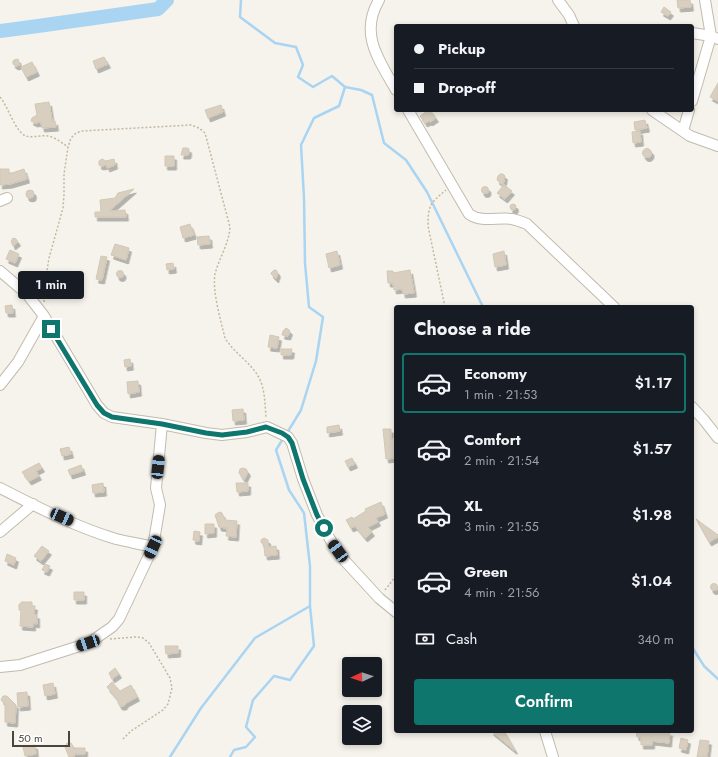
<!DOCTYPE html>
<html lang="en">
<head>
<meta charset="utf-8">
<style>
  body { margin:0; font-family:Jost,sans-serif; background:#20242c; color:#f1f3f6; height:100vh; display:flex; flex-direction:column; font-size:15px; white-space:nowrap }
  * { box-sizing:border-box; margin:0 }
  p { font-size:13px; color:#9ea1a6 }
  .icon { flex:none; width:22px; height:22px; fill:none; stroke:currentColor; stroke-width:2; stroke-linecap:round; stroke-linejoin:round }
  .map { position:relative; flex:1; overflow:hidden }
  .details { position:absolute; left:394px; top:305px; width:300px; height:428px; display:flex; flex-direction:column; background:#171b24; border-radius:4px; box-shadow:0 2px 6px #0003 }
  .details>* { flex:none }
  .banner { position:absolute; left:394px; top:24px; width:300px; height:88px; border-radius:4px; box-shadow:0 2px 6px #0003; display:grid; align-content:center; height:88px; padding:0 20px; background:#171b24 }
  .needle { width:26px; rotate:267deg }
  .fabs { position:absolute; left:342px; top:657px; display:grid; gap:8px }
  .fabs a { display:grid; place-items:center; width:40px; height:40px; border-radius:4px; background:#171b24; box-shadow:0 2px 6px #0003; font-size:20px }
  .scale { position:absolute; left:12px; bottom:10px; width:58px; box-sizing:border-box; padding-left:4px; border:2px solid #4b4439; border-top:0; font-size:11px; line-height:14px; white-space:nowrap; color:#4b4439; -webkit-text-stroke:3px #fff; paint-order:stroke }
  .end { position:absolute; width:18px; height:18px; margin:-9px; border:5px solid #0f766e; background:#fff; box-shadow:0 0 0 2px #fff }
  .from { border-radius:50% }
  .bubble { position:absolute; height:28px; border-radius:4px; background:#171b24; box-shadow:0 2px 6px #0003; font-size:13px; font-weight:600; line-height:28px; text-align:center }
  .car { position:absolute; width:12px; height:24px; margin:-12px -6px; border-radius:5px; box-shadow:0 0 3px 1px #0007; background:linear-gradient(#222 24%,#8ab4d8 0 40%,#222 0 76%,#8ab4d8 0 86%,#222 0) }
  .banner b { display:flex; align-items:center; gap:14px; height:38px; font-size:15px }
  .banner b+b { border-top:1px solid #363941 }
  .banner i { width:10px; height:10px; background:#f1f3f6 }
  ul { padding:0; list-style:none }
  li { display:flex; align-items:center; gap:12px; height:60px; margin:0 8px 6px; padding:0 12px; border:2px solid transparent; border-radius:4px }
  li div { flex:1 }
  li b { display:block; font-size:15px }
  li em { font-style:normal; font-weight:600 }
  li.active { border-color:#0f766e }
  li>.icon { width:36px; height:36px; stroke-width:1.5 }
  h2 { padding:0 20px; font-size:18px; line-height:48px }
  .pay { display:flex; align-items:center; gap:10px; height:44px; padding:0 20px; font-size:15px }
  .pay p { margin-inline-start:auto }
  .cta { display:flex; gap:8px; margin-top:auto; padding:8px 20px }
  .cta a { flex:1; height:46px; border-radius:4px; background:#0f766e; color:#fff; font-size:16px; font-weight:600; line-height:46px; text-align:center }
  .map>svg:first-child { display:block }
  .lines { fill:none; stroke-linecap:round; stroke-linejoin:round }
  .stream { stroke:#a9d4f2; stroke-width:2.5 }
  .river { stroke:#a9d4f2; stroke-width:14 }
  .building { fill:#d8cfc1; stroke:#d3c7b4; filter:url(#shadow) }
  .minor-casing { stroke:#c2bbae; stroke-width:12 }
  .path { stroke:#c4b79f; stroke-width:1.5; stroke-dasharray:2 2; stroke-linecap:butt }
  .minor { stroke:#fff; stroke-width:10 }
  .route { stroke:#0f766e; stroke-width:5 }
</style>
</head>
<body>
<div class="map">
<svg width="718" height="757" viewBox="0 0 718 757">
  <defs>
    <filter id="shadow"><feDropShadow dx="2.5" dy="4" stdDeviation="0" flood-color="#0004"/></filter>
  </defs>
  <rect width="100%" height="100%" fill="#f6f3ec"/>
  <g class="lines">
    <path class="stream" d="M 241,0 L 240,17 L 275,43 L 296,47 L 303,65 L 298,77 L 313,87 L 332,76 L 345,87 L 339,106 L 314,118 L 301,145 L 304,198 L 305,263 L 309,307 L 323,317 L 316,361 L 301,410 L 287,433
      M 345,87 L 361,90 L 372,95 L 384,143 L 406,160 L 427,192 L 483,307
      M 692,647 L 704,666 L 718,679
      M 170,757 L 201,708 L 255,638 L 310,606
      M 230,757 L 234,750 L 246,747 L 255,737 L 246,727 L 253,700 L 274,676 L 290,680 L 314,646 L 310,606 L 310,566 L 304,513 L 289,490 L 276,450 L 284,437"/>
    <path class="river" d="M 0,31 L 38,26 L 158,9 L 167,0"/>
  </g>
  <path class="building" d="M 677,0 L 690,0 L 691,7 L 678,8 Z
    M 664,7 L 671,12 L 668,16 L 661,12 Z
    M 104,57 L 108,64 L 96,69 L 93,61 Z
    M 18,59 L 20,65 L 16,66 L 13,64 L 13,61 L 14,60 Z
    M 32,62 L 37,72 L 26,77 L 21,67 Z
    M 718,83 L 718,101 L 710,97 Z
    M 49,102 L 52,121 L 55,121 L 56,127 L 42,128 L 41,122 L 35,123 L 31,121 L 32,118 L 37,115 L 35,104 Z
    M 221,105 L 223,112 L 208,118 L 205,110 Z
    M 429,110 L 430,110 L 436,118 L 430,122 L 429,121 L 425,123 L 420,116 Z
    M 645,120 L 647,128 L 635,130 L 634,122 Z
    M 640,131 L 641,142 L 633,143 L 632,132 Z
    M 183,148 L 187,148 L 189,149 L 189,153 L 188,155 L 181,155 Z
    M642.5 153a4.5 4.5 0 1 1 9 0a4.5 4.5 0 1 1-9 0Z
    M 165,156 L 174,156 L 174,166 L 165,166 Z
    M 102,159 L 106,161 L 114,159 L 115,165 L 107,168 L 107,165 L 101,166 L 99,165 L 99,161 Z
    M 0,169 L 9,169 L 9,174 L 24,169 L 27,179 L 10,184 L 0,185 Z
    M 500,174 L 503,174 L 505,176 L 503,185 L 497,180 L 498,176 Z
    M 504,185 L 512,191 L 505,199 L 497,193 Z
    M481.5 190a3.5 3.5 0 1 1 7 0a3.5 3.5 0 1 1-7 0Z
    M 134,189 L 109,211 L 125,210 L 126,217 L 95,217 L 95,212 L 101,212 L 100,200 L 115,198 L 118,193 Z
    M26 194a4 4 0 1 1 8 0a4 4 0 1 1-8 0Z
    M510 207a3 3 0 1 1 6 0a3 3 0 1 1-6 0Z
    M 190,224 L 194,235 L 183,238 L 180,227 Z
    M 209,236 L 210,244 L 198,245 L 197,237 Z
    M 13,238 L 16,239 L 18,242 L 13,246 L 11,241 Z
    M 115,244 L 129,248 L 126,260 L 111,255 Z
    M 10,250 L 19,254 L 15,263 L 6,259 Z
    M 337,251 L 340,265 L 329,268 L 326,254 Z
    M 504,251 L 506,265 L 495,267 L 493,254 Z
    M 101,256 L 107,257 L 102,280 L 96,279 Z
    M 173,263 L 174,269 L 167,270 L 166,264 Z
    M 274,270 L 276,270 L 278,273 L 276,279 L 271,274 L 271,273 Z
    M 410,270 L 414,293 L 403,294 L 402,289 L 394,290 L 393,283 L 388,283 L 387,271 L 393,271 L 393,273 Z
    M116.5 274a3.5 3.5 0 1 1 7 0a3.5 3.5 0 1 1-7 0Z
    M 12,305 L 13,313 L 6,313 L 5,306 Z
    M 286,328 L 288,329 L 290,331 L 288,336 L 282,335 L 283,331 Z
    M 270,335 L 279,337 L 277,348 L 268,347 Z
    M 281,349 L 292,349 L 291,355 L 281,355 Z
    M 130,359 L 131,366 L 125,367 L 124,360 Z
    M 138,381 L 139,392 L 128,394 L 127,382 Z
    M 243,409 L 244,420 L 233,421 L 232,410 Z
    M 339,425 L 340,431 L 327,433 L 327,427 Z
    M 383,429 L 391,429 L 391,439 L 396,439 L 396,458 L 386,459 Z
    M 69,447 L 71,454 L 62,456 L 60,449 Z
    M 352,458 L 355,464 L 348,467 L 345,461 Z
    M 39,463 L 42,468 L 36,471 L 39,476 L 29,481 L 22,472 Z
    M 81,465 L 83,471 L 70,475 L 68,470 Z
    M 243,468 L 246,469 L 248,472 L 244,480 L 239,473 L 240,469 Z
    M 103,483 L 104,492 L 93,493 L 92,485 Z
    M 236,483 L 248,483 L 248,491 L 237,492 Z
    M 381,502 L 385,514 L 376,518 L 378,522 L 368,527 L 372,532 L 365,538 L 355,526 L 351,528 L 346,520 L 352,517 L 353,519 L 366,511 L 365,509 Z
    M 219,512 L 222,513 L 225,520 L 237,521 L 236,537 L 226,536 L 227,528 L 219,527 L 215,515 Z
    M 696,519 L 718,535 L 718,537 L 709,542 Z
    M 205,524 L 214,524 L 214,533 L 205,534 Z
    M 194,531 L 200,532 L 199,541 L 193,540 Z
    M 264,538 L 268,540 L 268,547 L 276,546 L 277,555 L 265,556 L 264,547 L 265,547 L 261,542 L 261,540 Z
    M 42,546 L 49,551 L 41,561 L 34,556 Z
    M 7,554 L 16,558 L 14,565 L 5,561 Z
    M 45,564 L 50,566 L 47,572 L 42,570 Z
    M710.5 587a3.5 3.5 0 1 1 7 0a3.5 3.5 0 1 1-7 0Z
    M 74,592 L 84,592 L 84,600 L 74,600 Z
    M 21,602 L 32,602 L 32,606 L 35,606 L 34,614 L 37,615 L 37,624 L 33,623 L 33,627 L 20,626 L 21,610 L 19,610 L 19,604 L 21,604 Z
    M 165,646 L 178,646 L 178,653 L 166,654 Z
    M 115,668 L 119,674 L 112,679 L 109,673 Z
    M 112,682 L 120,691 L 131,685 L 137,697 L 126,703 L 124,706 L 120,706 L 118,703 L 118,700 L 107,687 Z
    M 53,683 L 55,694 L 45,696 L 43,685 Z
    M 27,692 L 28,706 L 18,707 L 17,693 Z
    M 3,696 L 7,696 L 16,705 L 15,723 L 5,722 L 5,704 L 1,700 Z
    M 491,731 L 504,731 L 515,750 L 514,750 Z
    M 636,731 L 670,732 L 669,743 L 652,741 L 652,745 L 641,745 L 641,737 L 637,737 Z
    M 681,738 L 688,740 L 686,750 L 679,748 Z
    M 700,740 L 709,741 L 707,757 L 697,757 Z
    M 67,743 L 71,743 L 74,748 L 85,748 L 85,754 L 74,754 L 74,757 L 69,757 L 65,747 Z
    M 35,745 L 36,754 L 25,756 L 23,747 Z"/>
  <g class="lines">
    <g class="minor-casing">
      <path id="minor" d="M 379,0 C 359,34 379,60 396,90
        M 558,0 L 569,15 L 574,26
        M 692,33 L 711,36 L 718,39
        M 692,101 L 711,36 L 705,0
        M 408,110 L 469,214 C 481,223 498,217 512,219 C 517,220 522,222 527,224 L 614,307
        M 652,110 L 690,136 L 718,146
        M 683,131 L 689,110
        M 0,201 L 7,198
        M 0,271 L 27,294 L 44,316 L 97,405 L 104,413 L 112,417 L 162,424 L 206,433 L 222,435 L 247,432 L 267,427 L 288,437 L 292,443 L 303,479 L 317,515 L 331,541 L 345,561 L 379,598 L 396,612
        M 0,385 L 18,362 L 44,316
        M 692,407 L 704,420 L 718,438
        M 0,488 C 37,507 76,527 116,539 C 128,542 141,544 153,547
        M 0,532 L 33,504
        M 0,667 L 20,665 L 89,643 L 112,627 L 119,619 L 153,547 L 160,505 L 156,488 L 162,424
        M 545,731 L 553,757"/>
    </g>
    <path class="path" d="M 0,97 C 8,106 15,132 26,136 C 33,138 41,135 48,136 C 55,137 62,143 68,147
      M 44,302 L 45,283 L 49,258 L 63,208 L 64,195 L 64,174 L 68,147 L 71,138 L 76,133 L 82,131 L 191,125 L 199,128 L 205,133 L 230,227 C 229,244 219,258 215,274 C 212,290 221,322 225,338 C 234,353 250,362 258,376 C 265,387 265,405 266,418
      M 445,307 L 428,226 C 428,206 430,203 446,190
      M 385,590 L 396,576
      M 110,639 L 135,637 L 143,638 L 149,643 L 170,678 L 172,688 L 168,704 L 163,710 L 131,731 L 123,739"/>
    <use href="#minor" class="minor"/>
  </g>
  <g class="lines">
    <path class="route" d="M 51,329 L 97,405 L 104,413 L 112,417 L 162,424 L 206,433 L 222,435 L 247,432 L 266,427 L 282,433 L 288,437 L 292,443 L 303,479 L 317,515 L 324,528"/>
  </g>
</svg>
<div class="fabs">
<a><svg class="needle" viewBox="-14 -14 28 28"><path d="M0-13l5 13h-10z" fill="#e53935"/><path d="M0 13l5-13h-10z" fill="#9ea1a6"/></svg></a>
<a><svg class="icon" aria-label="layers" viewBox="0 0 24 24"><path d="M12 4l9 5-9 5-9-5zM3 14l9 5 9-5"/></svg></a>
</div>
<div class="scale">50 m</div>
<i class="end from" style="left:324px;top:528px"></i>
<i class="end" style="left:51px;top:329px"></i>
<div class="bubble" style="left:18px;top:271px;width:66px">1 min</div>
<i class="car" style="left:158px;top:467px;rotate:6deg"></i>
<i class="car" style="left:62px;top:517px;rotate:114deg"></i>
<i class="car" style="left:153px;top:547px;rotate:205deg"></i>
<i class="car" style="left:338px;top:551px;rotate:324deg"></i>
<i class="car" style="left:88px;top:643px;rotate:252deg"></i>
<div class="banner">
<b><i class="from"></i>Pickup</b>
<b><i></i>Drop-off</b>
</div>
<section class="details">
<h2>Choose a ride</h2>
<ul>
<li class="active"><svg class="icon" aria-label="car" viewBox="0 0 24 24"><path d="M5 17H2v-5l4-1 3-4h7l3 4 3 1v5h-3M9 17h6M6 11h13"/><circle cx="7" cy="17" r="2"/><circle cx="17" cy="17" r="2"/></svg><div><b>Economy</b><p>1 min · 21:53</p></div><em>$1.17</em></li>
<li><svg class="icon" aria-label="car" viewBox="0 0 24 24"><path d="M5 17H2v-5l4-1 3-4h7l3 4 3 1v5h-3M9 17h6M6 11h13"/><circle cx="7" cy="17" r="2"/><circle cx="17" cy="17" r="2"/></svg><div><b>Comfort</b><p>2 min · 21:54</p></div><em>$1.57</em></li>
<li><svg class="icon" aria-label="car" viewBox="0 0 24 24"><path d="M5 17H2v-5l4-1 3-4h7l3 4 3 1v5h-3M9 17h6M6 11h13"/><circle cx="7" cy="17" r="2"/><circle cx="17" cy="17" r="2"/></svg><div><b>XL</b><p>3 min · 21:55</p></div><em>$1.98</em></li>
<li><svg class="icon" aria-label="car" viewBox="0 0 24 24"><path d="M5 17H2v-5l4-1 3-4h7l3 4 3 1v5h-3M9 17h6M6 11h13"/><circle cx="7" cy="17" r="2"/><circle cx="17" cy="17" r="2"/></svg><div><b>Green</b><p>4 min · 21:56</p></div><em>$1.04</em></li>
</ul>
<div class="pay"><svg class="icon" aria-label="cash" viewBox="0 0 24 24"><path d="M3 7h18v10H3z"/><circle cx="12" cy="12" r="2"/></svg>Cash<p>340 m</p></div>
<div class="cta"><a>Confirm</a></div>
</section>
</div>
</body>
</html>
